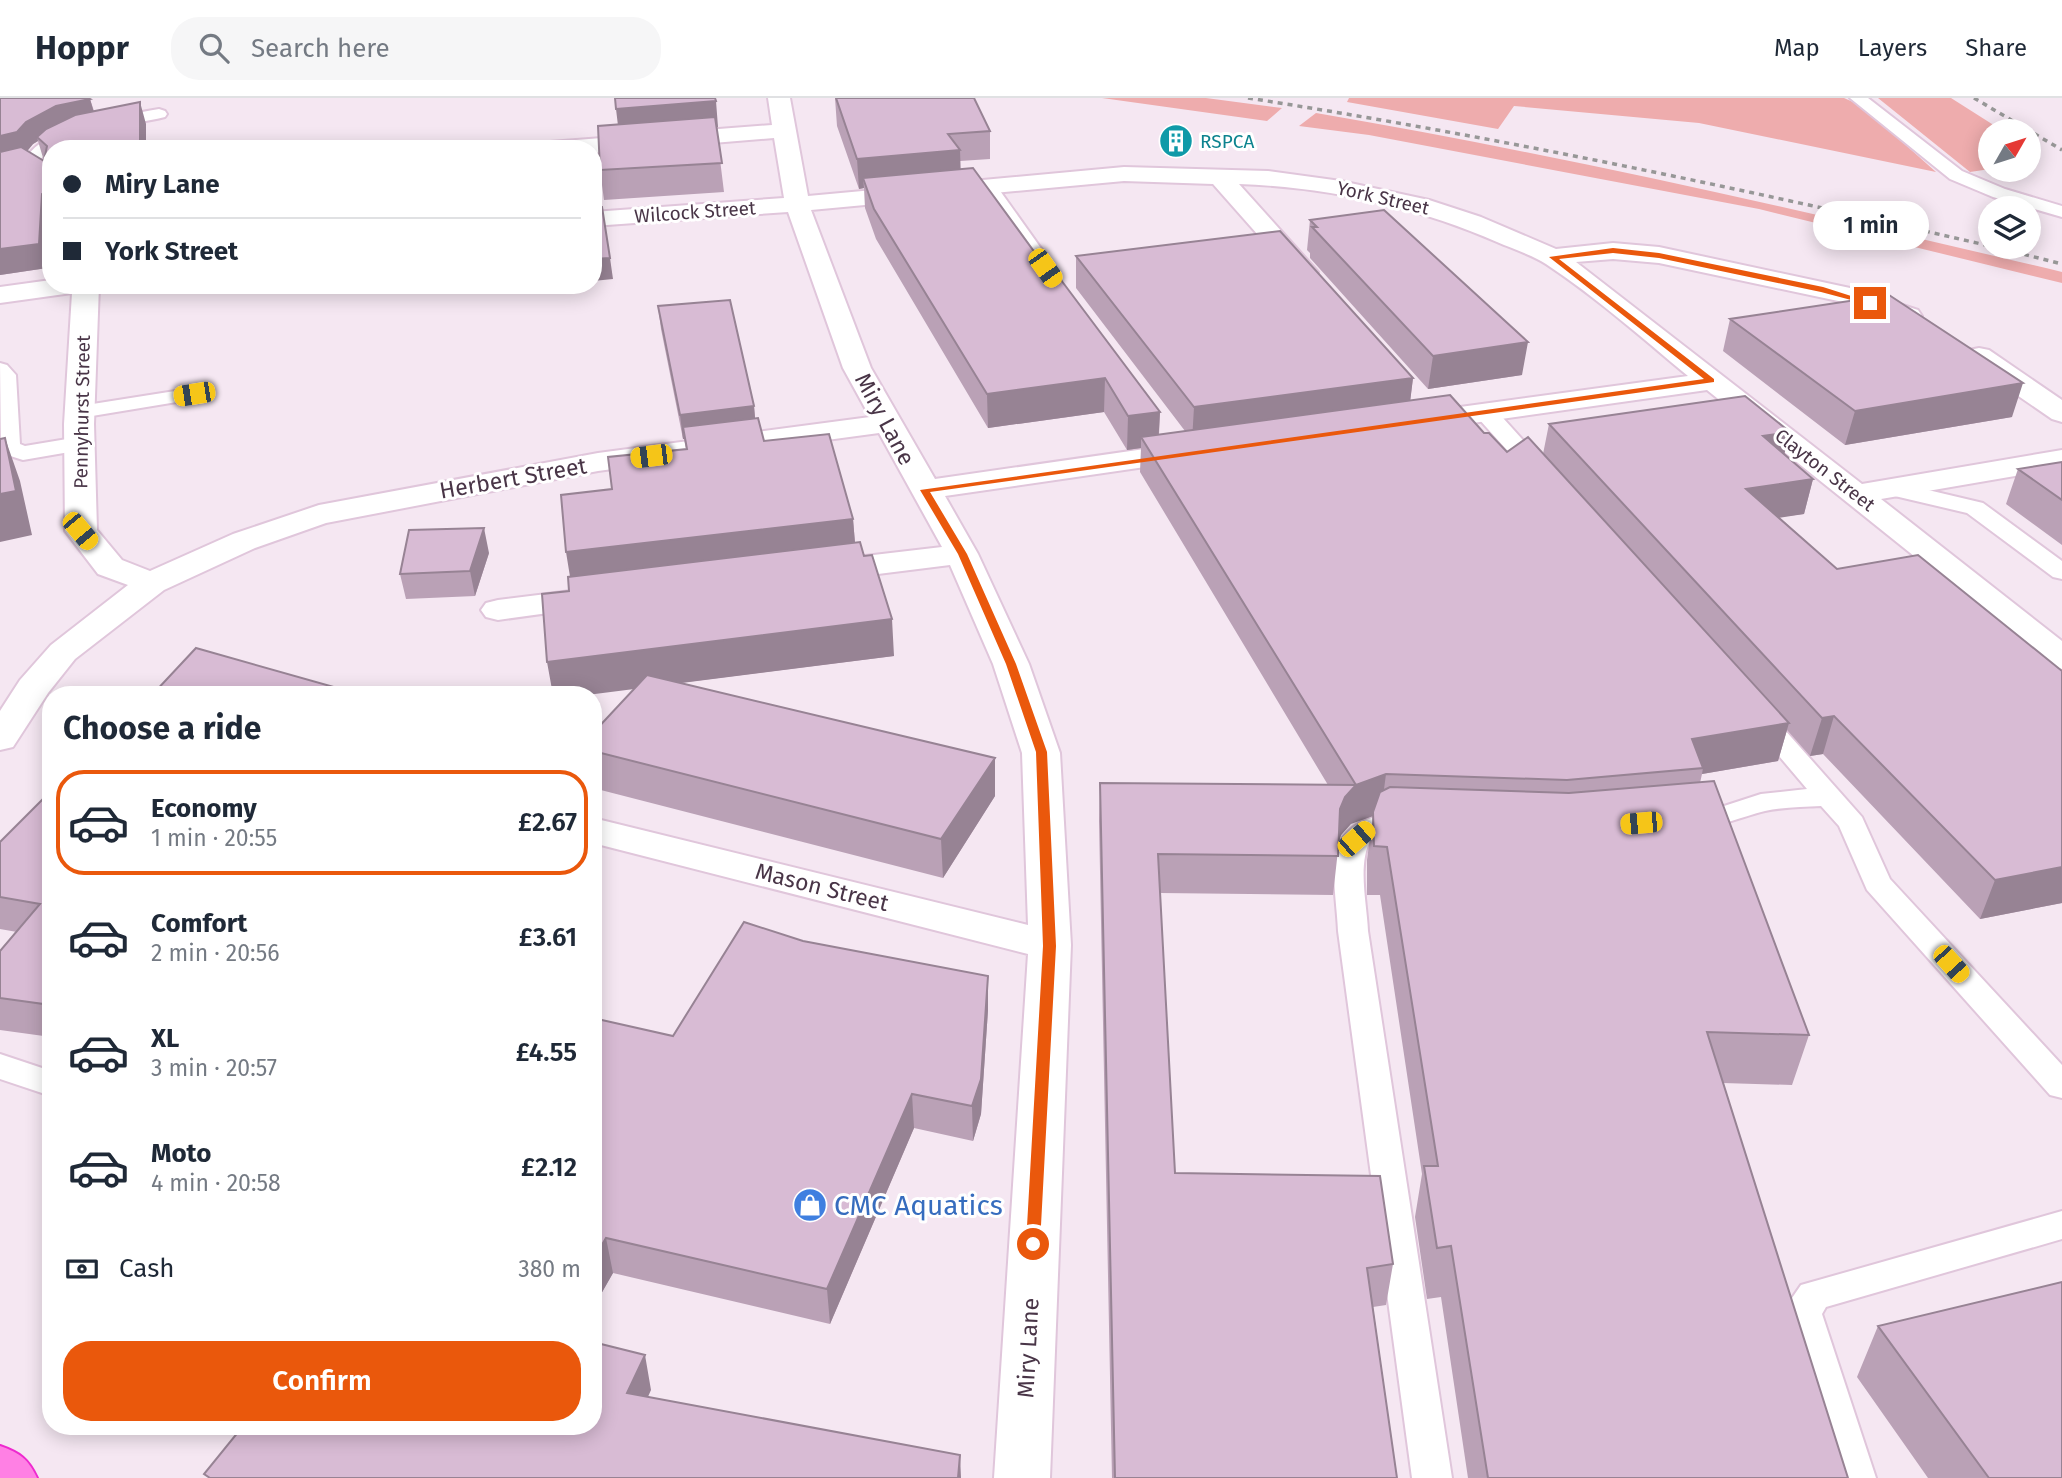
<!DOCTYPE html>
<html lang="en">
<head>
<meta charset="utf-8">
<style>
  body { margin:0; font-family:"Fira Sans",sans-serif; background:#f6f6f7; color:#1f2937; height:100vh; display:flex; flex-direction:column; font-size:26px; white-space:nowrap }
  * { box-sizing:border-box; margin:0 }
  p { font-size:23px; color:#747a83 }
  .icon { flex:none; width:38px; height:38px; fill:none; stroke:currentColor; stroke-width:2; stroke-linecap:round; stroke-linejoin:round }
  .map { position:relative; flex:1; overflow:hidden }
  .side { position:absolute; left:42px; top:588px; width:560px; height:749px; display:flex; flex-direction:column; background:#fff; border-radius:28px; box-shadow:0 4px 18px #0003 }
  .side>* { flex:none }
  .top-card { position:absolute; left:42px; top:42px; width:560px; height:154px; border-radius:28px; box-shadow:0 4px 18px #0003; display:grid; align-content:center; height:154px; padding:0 21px; background:#fff }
  .needle { width:46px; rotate:51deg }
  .tools { position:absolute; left:1978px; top:21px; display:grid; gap:14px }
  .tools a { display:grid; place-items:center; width:63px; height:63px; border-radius:50%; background:#fff; box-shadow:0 4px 18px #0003; font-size:35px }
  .end { position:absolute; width:32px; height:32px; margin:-16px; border:9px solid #ea580c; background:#fff; box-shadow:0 0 0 4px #fff }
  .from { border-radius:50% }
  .bubble { position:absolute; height:49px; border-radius:24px; background:#fff; box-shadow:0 4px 18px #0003; font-size:23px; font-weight:600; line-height:49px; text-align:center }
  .car { position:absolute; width:21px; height:42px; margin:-21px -10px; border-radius:9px; box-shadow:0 0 5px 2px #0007; background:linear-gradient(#f5c518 24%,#345 0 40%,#f5c518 0 76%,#345 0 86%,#f5c518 0) }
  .top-card b { display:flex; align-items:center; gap:24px; height:66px; font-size:26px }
  .top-card b+b { border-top:2px solid #e0e1e3 }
  .top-card i { width:18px; height:18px; background:#1f2937 }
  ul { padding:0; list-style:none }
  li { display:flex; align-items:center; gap:21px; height:105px; margin:0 14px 10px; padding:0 7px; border:4px solid transparent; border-radius:28px }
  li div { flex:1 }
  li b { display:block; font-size:26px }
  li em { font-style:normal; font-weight:600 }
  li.active { border-color:#ea580c }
  li>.icon { width:63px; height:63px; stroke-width:1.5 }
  h2 { padding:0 21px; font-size:32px; line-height:84px }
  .pay { display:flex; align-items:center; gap:18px; height:77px; padding:0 21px; font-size:26px }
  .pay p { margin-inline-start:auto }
  .action { display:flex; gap:14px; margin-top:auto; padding:14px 21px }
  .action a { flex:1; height:80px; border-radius:28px; background:#ea580c; color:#fff; font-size:28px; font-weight:600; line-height:80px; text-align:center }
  header { display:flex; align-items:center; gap:42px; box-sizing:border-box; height:98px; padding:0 35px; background:#fff; border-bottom:2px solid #e0e1e3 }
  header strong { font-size:33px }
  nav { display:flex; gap:38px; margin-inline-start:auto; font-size:24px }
  .search { width:490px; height:63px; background:#f6f6f7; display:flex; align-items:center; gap:18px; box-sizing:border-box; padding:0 24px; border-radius:28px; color:#747a83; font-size:26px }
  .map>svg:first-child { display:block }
  .green { fill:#eeacad }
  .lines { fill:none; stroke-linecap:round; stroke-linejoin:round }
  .service-casing { stroke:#e0c6db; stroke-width:4 }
  .minor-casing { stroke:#e0c6db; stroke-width:4 }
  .trunk-casing { stroke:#ee29cf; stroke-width:4 }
  .service { fill:#fff; fill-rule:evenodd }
  .minor { fill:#fff; fill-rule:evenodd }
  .trunk { fill:#ff80e4; fill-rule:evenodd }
  .rail { stroke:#979797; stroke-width:3.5; stroke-dasharray:5 5; stroke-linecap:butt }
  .wall { fill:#baa1b6; fill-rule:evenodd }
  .shaded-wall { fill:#978394 }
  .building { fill:#d8bbd4; stroke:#978394; stroke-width:2 }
  .route { fill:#ea580c }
  .labels { text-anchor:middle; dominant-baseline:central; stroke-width:6; stroke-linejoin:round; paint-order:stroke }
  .far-culture-label { font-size:19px; fill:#0d838f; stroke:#fff; text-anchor:start }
  .far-street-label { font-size:19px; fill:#493547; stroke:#fff }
  .street-label { font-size:23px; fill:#493547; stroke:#fff }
  .near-shop-label { font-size:28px; fill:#366cbe; stroke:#fff; text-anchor:start }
</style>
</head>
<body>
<header>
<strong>Hoppr</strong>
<div class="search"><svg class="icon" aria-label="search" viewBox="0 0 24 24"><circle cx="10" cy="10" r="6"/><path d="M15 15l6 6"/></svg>Search here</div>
<nav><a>Map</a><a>Layers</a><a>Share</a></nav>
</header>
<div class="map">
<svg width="2062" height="1380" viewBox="0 0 2062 1380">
  <rect width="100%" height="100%" fill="#f5e7f2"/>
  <path class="green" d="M 1102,0 L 1206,0 L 1282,10 L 1267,23 Z
    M 1349,0 L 1844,0 L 1862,8 L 1936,74 L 1699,25 L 1514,8 L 1498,31 L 1347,4 Z
    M 1878,0 L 1951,0 L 2003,33 L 1990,33 L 1990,71 L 1970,74 Z
    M 1316,15 C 1567,58 1814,115 2062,174 L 2062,185 L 1759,111 L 1369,37 L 1299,28 Z"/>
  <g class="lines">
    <g class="service-casing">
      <path id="service" d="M 1850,0 L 1868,0 L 1962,73 L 2005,91 L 2062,108 L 2062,119 L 1993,99 L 1950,81 Z
        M 159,11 L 165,13 L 167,16 L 165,19 C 126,29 66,28 40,62 L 51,70 L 51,83 L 45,82 L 23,63 C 52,22 113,20 159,11 Z
        M 987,82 L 993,83 L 1045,156 L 1047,160 L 1045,164 L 1031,164 L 978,87 Z
        M 0,265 L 7,267 L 16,277 L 20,346 L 25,348 L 79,339 L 87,341 L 90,346 L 87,351 L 23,362 L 1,355 Z
        M 194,290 L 201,292 L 205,296 L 201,300 L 80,320 L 72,319 L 69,314 L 72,309 L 80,308 Z
        M 1486,309 L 1494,310 L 1548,370 L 1551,375 L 1548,380 L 1532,380 L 1478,320 L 1475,315 L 1478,310 Z
        M 1890,383 L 1983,405 L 2062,463 L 2062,481 L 2053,479 L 1967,415 L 1882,395 L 1879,390 L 1882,385 Z
        M 1759,611 L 1768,613 L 1862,719 L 1890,781 L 2062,967 L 2062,1000 L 2050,997 L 1867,792 L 1839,728 L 1821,708 C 1803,709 1783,709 1765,713 C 1736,720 1709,735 1678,727 L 1674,721 L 1678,715 L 1721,709 L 1761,696 L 1807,691 L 1746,619 L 1750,613 Z
        M 1379,718 L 1416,721 L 1420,727 L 1416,733 L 1380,736 L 1371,741 C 1357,766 1367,806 1368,833 L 1452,1380 L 1412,1380 L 1338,833 C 1336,785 1319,731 1379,718 Z
        M 0,956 L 51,973 L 51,998 L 0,981 Z
        M 2062,1113 L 2062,1141 L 1826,1209 L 1822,1216 L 1876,1380 L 1836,1380 L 1783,1213 L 1801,1187 Z"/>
    </g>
    <g class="minor-casing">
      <path id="minor" d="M 768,0 L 790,0 L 808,98 L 1124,69 L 1268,73 L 1341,83 L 1429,102 L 1481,119 L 1556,151 L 1613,145 L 1659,149 L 1850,190 L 1918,212 L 1922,218 L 1918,224 L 1908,226 L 1843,204 L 1659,165 L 1613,161 L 1576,164 L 1862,386 L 2062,352 L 2062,370 L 1881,401 L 2062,543 L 2062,571 L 2050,567 L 1707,292 L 1416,333 L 1406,330 L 1401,324 L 1406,318 L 1416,315 L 1688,278 C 1642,240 1596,199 1546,166 C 1532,157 1513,151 1497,144 C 1417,109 1328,89 1239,86 L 1318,174 L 1314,180 L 1305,182 L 1296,180 L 1213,86 L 1124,83 L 811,112 L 871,270 L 935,381 L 1193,344 L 1204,347 L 1208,353 L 1204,359 L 1193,362 L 945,398 L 978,456 L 1029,566 L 1060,655 L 1071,847 L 1050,1380 L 994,1380 L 1028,856 L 593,745 L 593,720 L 1028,827 L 1022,655 L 993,566 L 950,467 L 822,483 L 810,480 L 805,473 L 810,466 L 822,463 L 942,449 L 879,335 L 598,373 L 326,425 L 255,450 L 164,492 L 75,561 L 48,595 L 13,649 L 0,652 L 0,613 L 20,582 L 51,547 L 128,487 L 98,476 L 65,433 L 64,326 L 72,195 L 0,205 L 0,189 L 51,182 L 51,187 L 99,187 L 94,326 L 97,432 L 122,462 L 150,473 L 233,436 L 319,407 L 598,355 L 870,319 L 843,270 L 788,114 L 593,128 L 593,114 L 784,100 L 774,40 L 593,55 L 593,51 L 539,51 L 542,46 L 550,44 L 772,27 Z
        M 1979,250 L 1989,252 L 2062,302 L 2062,324 L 2052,321 L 1969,264 L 1965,258 L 1969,252 Z
        M 595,490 L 607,493 L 612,500 L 607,507 L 498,522 L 486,519 L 481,512 L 486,505 L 498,502 Z"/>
    </g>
    <g class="trunk-casing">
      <path id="trunk" d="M 0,1348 C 20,1355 28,1361 37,1380 L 0,1380 Z"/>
    </g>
    <use href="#service" class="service"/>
    <use href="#minor" class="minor"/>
    <use href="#trunk" class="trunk"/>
    <path class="rail" d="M 1248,0 C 1498,39 1744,91 1990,148
      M 1974,0 L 2062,52
      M 1995,149 L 2062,166"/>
  </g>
  <path class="wall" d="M 0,0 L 90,1 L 94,13 L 146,26 L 51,51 L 51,119 L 49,119 L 47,170 L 0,177 ZM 38,43 L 44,63 L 27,53 L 33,46 Z
    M 835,0 L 990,33 L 990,61 L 960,63 L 960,71 L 1041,163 L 1160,314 L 1159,337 L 1185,333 L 1076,190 L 1076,158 L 1413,280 L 1410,303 L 1484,335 L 1507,354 L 1543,356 L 1549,326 L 1784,357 L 1813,381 L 1804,416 L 1779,419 L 1837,471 L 2062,573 L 2062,805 L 1980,821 L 1823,656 L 1810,658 L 1787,632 L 1778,663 L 1702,676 L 1700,685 L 1809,937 L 1792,987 L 1723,985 L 1848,1380 L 1468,1380 L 1441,1199 L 1427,1201 L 1415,1119 L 1422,1076 L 1380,797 L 1367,797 L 1367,762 L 1373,718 L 1351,725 L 1341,737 L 1339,743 L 1333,797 L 1160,795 L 1175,1075 L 1393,1166 L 1386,1207 L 1373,1209 L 1397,1380 L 1112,1380 L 1099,723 L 1100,685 L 1328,687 L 1140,374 L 1141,350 L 1127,352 L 1104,314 L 988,330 L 876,141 L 865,110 L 864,90 L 859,91 L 837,28 Z
    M 618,27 L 718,29 L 716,29 L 724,94 L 604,102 L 600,72 Z
    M 1310,122 L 1522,277 L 1428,291 L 1310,160 L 1310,155 L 1307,152 Z
    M 658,208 L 754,308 L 755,320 L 764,343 L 853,421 L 855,445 L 894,558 L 679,585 L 995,660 L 995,698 L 943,780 L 593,690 L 593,653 L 635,591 L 569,493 L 570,479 L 686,351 L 684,341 L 683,341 L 661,231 Z
    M 1730,221 L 2012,319 L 1845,347 L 1723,253 Z
    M 2062,364 L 2062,447 L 2006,406 L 2018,371 Z
    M 489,455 L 475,498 L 406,501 L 400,476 Z
    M 51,693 L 51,939 L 0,932 L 0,853 L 17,834 L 0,831 L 0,744 Z
    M 988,912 L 981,1016 L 973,1043 L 914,1030 L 830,1226 L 613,1175 L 593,1210 L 593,920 L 673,938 Z
    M 1878,1228 L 2062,1380 L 1928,1380 L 1857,1279 Z"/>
  <path class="shaded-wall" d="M 90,1 L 96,22 L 37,39 L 38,43 L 33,46 L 24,57 L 0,62 L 0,38 L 56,8 Z
    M 716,3 L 718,29 L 619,36 L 616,11 Z
    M 140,4 L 146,26 L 146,51 L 140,51 Z
    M 960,52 L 961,81 L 863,80 L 864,90 L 859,91 L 857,61 Z
    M 51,94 L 51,119 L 49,119 L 47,170 L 0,177 L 0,151 L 42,96 Z
    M 610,160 L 613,181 L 593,183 L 593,161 Z
    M 485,187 L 543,187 L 486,192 Z
    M 1528,244 L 1522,277 L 1428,291 L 1433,258 Z
    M 1105,280 L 1104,314 L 988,330 L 987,296 Z
    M 1413,280 L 1409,313 L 1192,343 L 1194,309 Z
    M 2023,285 L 2012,319 L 1845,347 L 1855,313 Z
    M 754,308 L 756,331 L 683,329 L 684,341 L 683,341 L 680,317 Z
    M 1160,314 L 1158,348 L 1141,339 L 1141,350 L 1127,352 L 1128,318 Z
    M 1790,334 L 1781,369 L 1763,338 Z
    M 5,340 L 20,383 L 32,437 L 0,444 L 0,396 Z
    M 1813,381 L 1804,416 L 1738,426 L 1746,391 Z
    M 853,421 L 856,457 L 572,491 L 566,454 Z
    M 484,430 L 489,455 L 475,498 L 470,473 Z
    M 892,521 L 894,558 L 587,597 L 553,597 L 547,564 Z
    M 1834,618 L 1823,656 L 1810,658 L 1822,620 Z
    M 1789,625 L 1778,663 L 1702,676 L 1703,670 L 1692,641 Z
    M 995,660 L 995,698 L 943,780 L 941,741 Z
    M 1386,676 L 1381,714 L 1373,714 L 1373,718 L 1351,726 L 1356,687 Z
    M 1356,687 L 1351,726 L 1341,737 L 1336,750 L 1340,711 L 1345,699 Z
    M 2062,769 L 2062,805 L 1980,821 L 1995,782 Z
    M 988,878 L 988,912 L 981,1016 L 973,1043 L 972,1008 Z
    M 912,996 L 914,1030 L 830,1226 L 827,1191 Z
    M 606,1140 L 613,1175 L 593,1210 L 593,1162 Z
    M 645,1257 L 651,1292 L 634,1330 L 627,1295 Z
    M 960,1357 L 961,1380 L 958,1380 Z"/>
  <path class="building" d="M 0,0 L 88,0 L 90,1 L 56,8 L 26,24 L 17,34 L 0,38 Z
    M 615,0 L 715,0 L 716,3 L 616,11 Z
    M 836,0 L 974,0 L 990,33 L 948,36 L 960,52 L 857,61 Z
    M 140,4 L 140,51 L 51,51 L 51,94 L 42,96 L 39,146 L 0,151 L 0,54 L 21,49 L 44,63 L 47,48 L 37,39 L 46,31 L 75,17 Z
    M 715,19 L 722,65 L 600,72 L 598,28 Z
    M 973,70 L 1041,163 L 1046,162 L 1160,314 L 1128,318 L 1105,280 L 987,296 L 874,111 L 863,80 Z
    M 602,109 L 610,160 L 593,161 L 593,110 Z
    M 1384,112 L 1528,244 L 1433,258 L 1312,129 L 1317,129 L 1310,122 Z
    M 1280,133 L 1413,280 L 1194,309 L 1076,158 Z
    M 1889,197 L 2023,285 L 1855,313 L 1730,221 Z
    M 730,202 L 754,308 L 680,317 L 658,208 Z
    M 1450,297 L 1484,335 L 1489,335 L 1507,354 L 1528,339 L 1789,625 L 1692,641 L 1703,670 L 1567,682 L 1386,676 L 1356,687 L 1141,339 Z
    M 1745,298 L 1790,334 L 1763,338 L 1813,381 L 1746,391 L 1837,471 L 1918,457 L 2062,573 L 2062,769 L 1995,782 L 1834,618 L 1822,620 L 1549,326 Z
    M 758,320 L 764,343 L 829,336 L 853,421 L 566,454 L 561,397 L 612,391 L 608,359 L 687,351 L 683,329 Z
    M 5,340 L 16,393 L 0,396 L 0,341 Z
    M 2062,364 L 2062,402 L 2018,371 Z
    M 484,430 L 470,473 L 400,476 L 409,432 Z
    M 860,444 L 864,458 L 872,457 L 892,521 L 547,564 L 542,496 L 569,493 L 568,479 Z
    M 196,550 L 355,595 L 353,597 L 152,597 Z
    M 647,577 L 995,660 L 941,741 L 593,653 L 593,635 Z
    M 1714,683 L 1809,937 L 1707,934 L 1848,1380 L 1488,1380 L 1451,1148 L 1437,1150 L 1424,1068 L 1438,1068 L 1387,749 L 1374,748 L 1373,714 L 1380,694 L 1390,689 L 1569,695 Z
    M 1100,685 L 1356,687 L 1345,699 L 1340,711 L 1338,758 L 1158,756 L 1175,1075 L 1380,1078 L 1393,1166 L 1367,1170 L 1397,1380 L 1115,1380 Z
    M 51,693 L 51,907 L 0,900 L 0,853 L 40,806 L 0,799 L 0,744 Z
    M 744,824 L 803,843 L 988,878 L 981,981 L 972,1008 L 912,996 L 827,1191 L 606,1140 L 593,1162 L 593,920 L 673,938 Z
    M 2062,1184 L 2062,1380 L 1989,1380 L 1878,1228 Z
    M 593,1244 L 645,1257 L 627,1295 L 960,1357 L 958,1380 L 210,1380 L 204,1376 L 243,1328 L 593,1328 Z"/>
  <path class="route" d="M 1613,150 L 1659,155 L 1823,189 L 1873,205 L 1870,207 L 1821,194 L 1659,160 L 1613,155 L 1559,161 L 1714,281 L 1714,284 L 930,394 L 967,456 L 1016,566 L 1047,654 L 1056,848 L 1040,1146 L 1038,1151 L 1028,1151 L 1026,1146 L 1043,848 L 1036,654 L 1006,566 L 958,456 L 920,392 L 1704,281 L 1549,159 Z"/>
  <defs>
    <g id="building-disc" transform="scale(1.75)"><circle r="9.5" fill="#0f9aa8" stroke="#fff"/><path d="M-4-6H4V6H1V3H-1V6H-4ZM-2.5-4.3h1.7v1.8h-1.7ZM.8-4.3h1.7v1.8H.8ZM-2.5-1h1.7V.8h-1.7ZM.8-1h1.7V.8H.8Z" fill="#fff"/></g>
    <g id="shop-disc" transform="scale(1.75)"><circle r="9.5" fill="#3f7fe0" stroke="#fff"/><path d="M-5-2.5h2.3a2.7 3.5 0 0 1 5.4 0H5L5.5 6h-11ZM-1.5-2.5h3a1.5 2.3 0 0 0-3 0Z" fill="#fff"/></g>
  </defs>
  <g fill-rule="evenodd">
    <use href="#building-disc" x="1176" y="43"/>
    <use href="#shop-disc" x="810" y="1107"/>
  </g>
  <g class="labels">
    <g class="far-culture-label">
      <text x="1200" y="43">RSPCA</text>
    </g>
    <g class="far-street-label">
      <text transform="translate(1383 100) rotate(13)">York Street</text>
      <text transform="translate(695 114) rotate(-4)">Wilcock Street</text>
      <text transform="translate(82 314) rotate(-89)">Pennyhurst Street</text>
      <text transform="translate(1825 372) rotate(38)">Clayton Street</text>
    </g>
    <g class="street-label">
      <text transform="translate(885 321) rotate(62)">Miry Lane</text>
      <text transform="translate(513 380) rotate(-10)">Herbert Street</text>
      <text transform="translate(822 789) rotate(14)">Mason Street</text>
      <text transform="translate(1028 1250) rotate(-87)">Miry Lane</text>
    </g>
    <g class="near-shop-label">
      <text x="834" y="1107">CMC Aquatics</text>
    </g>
  </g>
</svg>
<div class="tools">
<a><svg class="needle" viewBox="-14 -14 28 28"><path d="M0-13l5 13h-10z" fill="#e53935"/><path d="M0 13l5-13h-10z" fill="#747a83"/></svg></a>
<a><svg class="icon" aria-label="layers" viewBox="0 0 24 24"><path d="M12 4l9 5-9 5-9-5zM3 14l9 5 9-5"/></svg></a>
</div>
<i class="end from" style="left:1033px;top:1146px"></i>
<i class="end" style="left:1870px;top:205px"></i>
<div class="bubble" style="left:1813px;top:103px;width:116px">1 min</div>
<i class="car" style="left:1045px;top:170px;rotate:145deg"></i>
<i class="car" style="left:194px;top:296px;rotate:261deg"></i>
<i class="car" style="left:651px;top:358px;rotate:263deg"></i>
<i class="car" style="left:80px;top:433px;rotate:140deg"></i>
<i class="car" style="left:1641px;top:725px;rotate:265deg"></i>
<i class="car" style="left:1356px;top:741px;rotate:49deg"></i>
<i class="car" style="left:1951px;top:866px;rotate:138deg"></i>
<div class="top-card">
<b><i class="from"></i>Miry Lane</b>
<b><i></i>York Street</b>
</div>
<section class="side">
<h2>Choose a ride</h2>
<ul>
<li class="active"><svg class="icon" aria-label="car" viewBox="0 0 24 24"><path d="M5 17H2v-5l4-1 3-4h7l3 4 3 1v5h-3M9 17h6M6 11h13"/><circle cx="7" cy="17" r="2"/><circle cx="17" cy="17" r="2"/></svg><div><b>Economy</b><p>1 min · 20:55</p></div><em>£2.67</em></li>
<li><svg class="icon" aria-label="car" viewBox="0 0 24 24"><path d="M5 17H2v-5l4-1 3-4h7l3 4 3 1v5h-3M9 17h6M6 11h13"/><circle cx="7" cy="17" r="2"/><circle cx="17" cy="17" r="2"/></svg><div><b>Comfort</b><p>2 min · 20:56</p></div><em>£3.61</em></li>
<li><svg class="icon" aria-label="car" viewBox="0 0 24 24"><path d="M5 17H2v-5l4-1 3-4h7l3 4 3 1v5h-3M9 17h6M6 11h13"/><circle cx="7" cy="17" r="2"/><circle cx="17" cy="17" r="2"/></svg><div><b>XL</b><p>3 min · 20:57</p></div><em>£4.55</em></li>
<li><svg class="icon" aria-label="car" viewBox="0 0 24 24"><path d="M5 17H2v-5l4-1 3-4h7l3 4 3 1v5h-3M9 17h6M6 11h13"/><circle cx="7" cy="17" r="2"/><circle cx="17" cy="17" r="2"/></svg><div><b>Moto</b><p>4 min · 20:58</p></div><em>£2.12</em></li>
</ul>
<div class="pay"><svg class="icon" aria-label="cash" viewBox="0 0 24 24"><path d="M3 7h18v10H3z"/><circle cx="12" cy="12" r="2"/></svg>Cash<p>380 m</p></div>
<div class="action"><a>Confirm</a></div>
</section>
</div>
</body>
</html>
